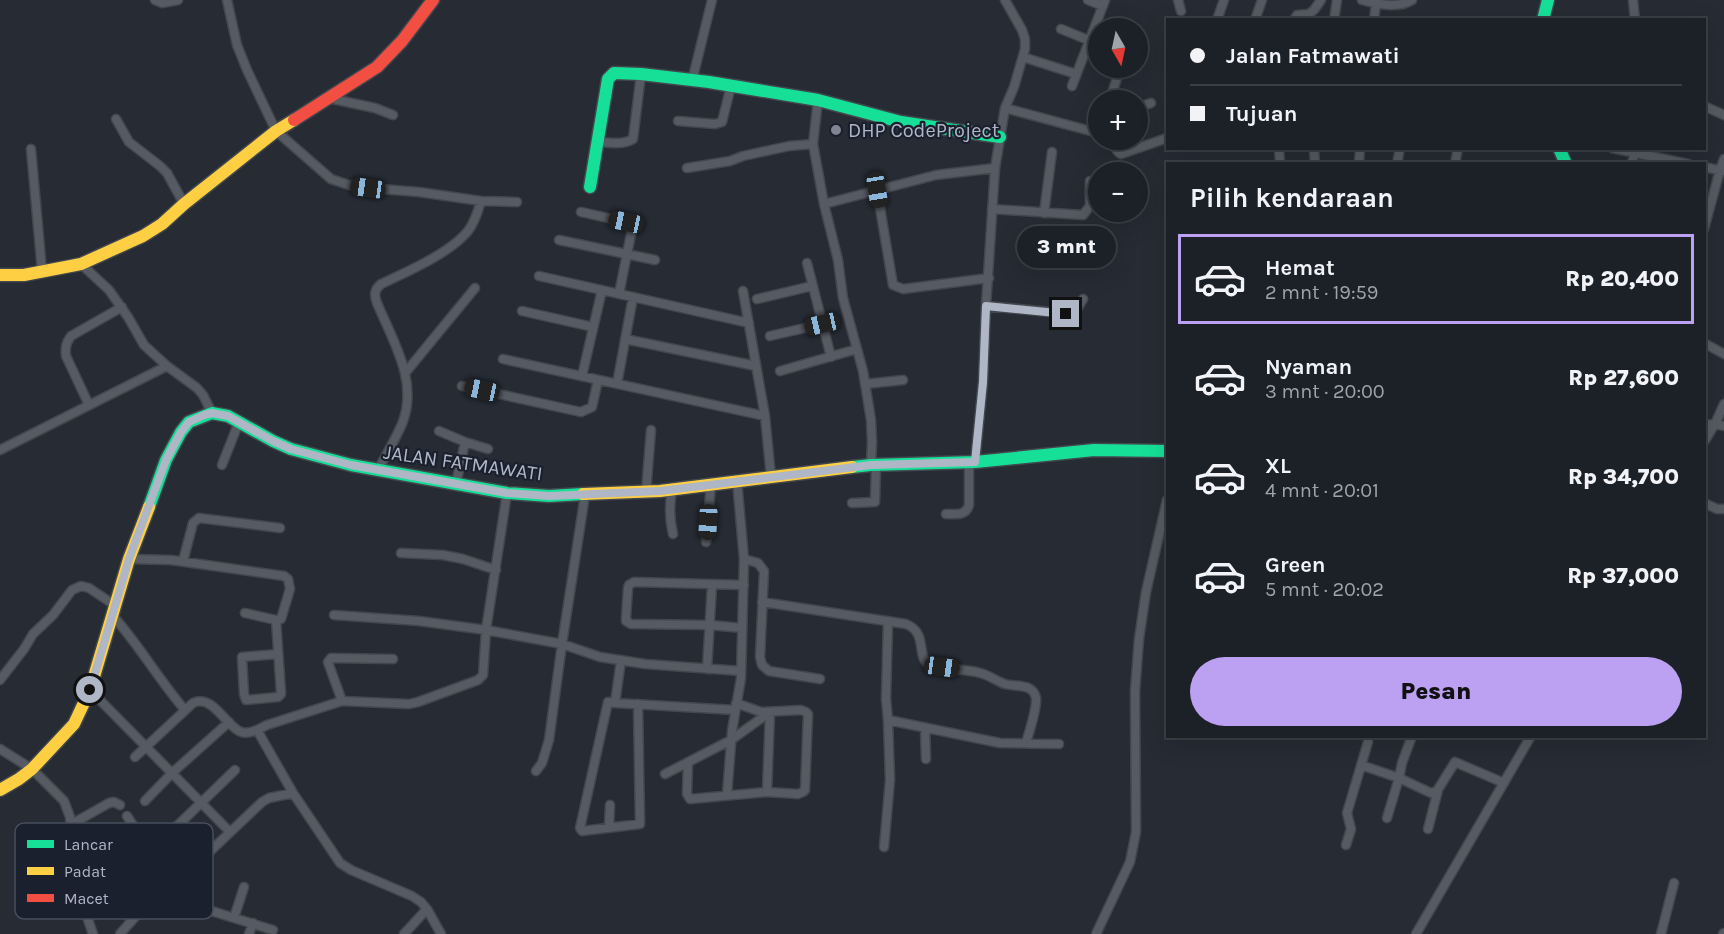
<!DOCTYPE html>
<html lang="id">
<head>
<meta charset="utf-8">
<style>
  body { margin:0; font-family:Karla,sans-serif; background:#25282f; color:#f1f3f6; height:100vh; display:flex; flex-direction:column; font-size:22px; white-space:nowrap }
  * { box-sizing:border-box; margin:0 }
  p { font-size:20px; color:#a0a3a7 }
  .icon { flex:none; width:33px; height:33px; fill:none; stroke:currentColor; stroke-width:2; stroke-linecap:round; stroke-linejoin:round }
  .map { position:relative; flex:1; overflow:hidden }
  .details { position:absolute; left:1166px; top:162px; width:540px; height:576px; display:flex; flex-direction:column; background:#1c2027; border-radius:0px; box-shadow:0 6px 24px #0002,0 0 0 2px #3a3e44 }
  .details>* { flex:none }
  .hud { position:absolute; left:1166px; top:18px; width:540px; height:132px; border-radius:0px; box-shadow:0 6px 24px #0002,0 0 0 2px #3a3e44; display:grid; align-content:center; height:132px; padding:0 24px; background:#1c2027 }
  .needle { width:39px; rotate:171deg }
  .controls { position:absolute; left:1088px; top:18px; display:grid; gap:12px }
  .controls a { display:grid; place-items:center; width:60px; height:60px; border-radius:50%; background:#1c2027; box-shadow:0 6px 24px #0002,0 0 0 2px #3a3e44; font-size:30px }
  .end { position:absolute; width:27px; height:27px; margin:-14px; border:8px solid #afb6c6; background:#111; box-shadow:0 0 0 3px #111 }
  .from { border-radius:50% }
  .bubble { position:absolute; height:42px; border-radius:21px; background:#1c2027; box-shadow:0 6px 24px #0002,0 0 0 2px #3a3e44; font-size:20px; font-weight:800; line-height:42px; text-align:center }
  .car { position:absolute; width:18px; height:36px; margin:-18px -9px; border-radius:8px; box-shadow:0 0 4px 2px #0007; background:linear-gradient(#222 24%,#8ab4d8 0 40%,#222 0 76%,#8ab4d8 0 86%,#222 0) }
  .hud b { display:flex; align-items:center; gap:21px; height:57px; font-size:22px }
  .hud b+b { border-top:2px solid #3a3e44 }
  .hud i { width:15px; height:15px; background:#f1f3f6 }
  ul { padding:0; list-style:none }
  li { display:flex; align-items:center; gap:18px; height:90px; margin:0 12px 9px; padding:0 12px; border:3px solid transparent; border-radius:0px }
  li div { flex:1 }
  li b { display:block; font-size:22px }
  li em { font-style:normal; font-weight:800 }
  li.on { border-color:#bca0f2 }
  li>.icon { width:54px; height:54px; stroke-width:1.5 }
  h2 { padding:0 24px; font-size:27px; line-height:72px }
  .action { display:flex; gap:12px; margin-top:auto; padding:12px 24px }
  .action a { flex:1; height:69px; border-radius:36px; background:#bca0f2; color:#111; font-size:24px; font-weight:800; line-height:69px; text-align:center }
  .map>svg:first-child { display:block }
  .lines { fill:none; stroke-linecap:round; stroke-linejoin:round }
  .street-casing { stroke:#42464d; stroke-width:11 }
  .fast-casing { stroke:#42464d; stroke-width:15 }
  .slow-casing { stroke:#42464d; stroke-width:15 }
  .jam-casing { stroke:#42464d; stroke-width:15 }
  .street { stroke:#565a62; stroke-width:8 }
  .fast { stroke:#16e098; stroke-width:12 }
  .slow { stroke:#ffcf43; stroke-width:12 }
  .jam { stroke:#f24e42; stroke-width:12 }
  .route { stroke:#afb6c6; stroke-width:8 }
  .poi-dot { fill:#7f8593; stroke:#1a202e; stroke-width:2 }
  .labels { text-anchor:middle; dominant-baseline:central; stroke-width:4.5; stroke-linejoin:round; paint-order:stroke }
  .poi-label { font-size:20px; fill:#afb6c6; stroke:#1a202e; text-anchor:start }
  .street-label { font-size:20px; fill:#afb6c6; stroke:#1a202e }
  .key { fill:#1a202e; stroke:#474d5c; stroke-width:1.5 }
  .key-label { font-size:16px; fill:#afb6c6 }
</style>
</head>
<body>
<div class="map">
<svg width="1724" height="934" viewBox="0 0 1724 934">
  <rect width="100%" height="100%" fill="#262b34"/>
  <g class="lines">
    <g class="street-casing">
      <path id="street" d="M 155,0 L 162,3 L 178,0
        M 227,0 L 237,45 L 247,70 L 276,131 L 331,179 L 349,185 L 368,188 L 419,192 L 481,201 L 517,202
        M 1088,0 L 1103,6
        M 1178,0 L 1181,11
        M 1362,0 C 1377,4 1398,9 1412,0
        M 1633,0 L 1635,20
        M 1217,20 L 1224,0
        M 1255,20 L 1262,0
        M 1294,20 L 1297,15 L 1309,14 L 1314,10 L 1321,0
        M 1334,20 L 1337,0
        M 1374,20 L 1376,3
        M 1061,29 L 1098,44
        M 1023,57 L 1076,74
        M 692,81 L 712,0
        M 1072,86 L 1105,0
        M 328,98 L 375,108 L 393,115
        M 818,100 L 813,144 L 824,204 L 936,175 L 995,168
        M 1110,100 L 1120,68
        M 1704,106 L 1724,115
        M 1005,108 L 1098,133
        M 1137,108 L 1151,103
        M 116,119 L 129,142 L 160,166 L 167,173 L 184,204
        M 678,121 L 715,124 L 722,122 L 731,86
        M 1115,140 C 1115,145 1115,151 1121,154 L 1167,138
        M 598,142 C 610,143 623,145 633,139 L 641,74
        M 1279,148 L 1280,164
        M 1314,148 L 1315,164
        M 1612,148 L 1688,164
        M 31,149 L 42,271
        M 1359,164 L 1360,148
        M 1397,164 L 1400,148
        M 1455,164 L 1458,148
        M 1632,164 L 1634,153
        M 1704,167 L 1724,171
        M 687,168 L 730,161 L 743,156 L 789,146 L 813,144
        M 877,190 L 893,285 L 903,289 L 989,278
        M 824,204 L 838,260 L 843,298 L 863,371 L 871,420 L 872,442 L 871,465
        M 992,209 L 1083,215 L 1090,206 L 1090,181
        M 581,212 L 626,222 L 632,229 L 619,294
        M 1044,213 L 1052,152
        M 1704,229 L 1720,170 L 1724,159
        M 559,240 L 655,260
        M 807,263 L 831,357
        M 81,264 L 109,290 L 128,317 L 144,345 L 167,366 L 197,388 L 203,395 L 212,413
        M 539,276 L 749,323
        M 743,291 L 765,416 L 771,477
        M 757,299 L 812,286
        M 986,306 L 1071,314 L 1075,312 L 1083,299
        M 522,311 L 593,327
        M 770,336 L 822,324
        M 625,339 L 756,366
        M 1704,343 L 1724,354
        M 503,359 L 765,416
        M 780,371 L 857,349
        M 406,372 L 475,288
        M 582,376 L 602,290
        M 617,384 L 633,297
        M 865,384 L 903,380
        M 462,386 L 581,412 L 592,407 L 598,380
        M 89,405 L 66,356 C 65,347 66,343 71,336 L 122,307
        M 1704,425 L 1715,424 L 1724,426
        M 439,431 L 465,442 L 488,449
        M 1704,442 L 1715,424 L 1724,404
        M 0,450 L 167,366
        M 975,462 L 983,382 L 986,306 L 995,168 L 1005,108 L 1014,87 L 1025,49 L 1025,39 L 1022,30 L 1005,0
        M 222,465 L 239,422
        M 378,470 C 386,455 395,440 402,424 C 419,382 393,341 377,303 C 374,295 374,290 381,284 C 407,272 450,253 468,231 C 475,222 478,211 481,201
        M 456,484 L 465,442
        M 672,490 C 669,506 669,518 673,534
        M 646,492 L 651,430
        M 852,503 L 875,502 L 876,465
        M 1704,503 L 1717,509 L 1724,509
        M 946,514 C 956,514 966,516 969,505 L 969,462
        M 706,542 L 711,484
        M 401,553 L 443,555 L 463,559 L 496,570
        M 129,559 L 171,560 L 284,576 L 288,579 L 290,589 L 281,619 L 276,620 L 245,613
        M 744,559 L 758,563 L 764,571 L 760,657 L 762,665 L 769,671 L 820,679
        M 183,561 L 193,523 L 199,518 L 280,528
        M 762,602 L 906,624 C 929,633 915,658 930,665 C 945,671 964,668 980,673 C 989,675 996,681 1005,684 C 1016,687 1033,683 1036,698 C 1037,710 1029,732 1026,743
        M 334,615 L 419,621 L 486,630 L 562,644 L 600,657 L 645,664 L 741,671
        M 113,616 C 140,646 158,679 185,710
        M 276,620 L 281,693 L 281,694 L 278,697 L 246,700 L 244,694 L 242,657 L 278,654
        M 888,621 L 886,699 L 888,720 L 1000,743 L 1059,744
        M 742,628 L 710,625 L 631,624 L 626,621 L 626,618 L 628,588 L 629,585 L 634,582 L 744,585
        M 393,659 L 331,658 L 328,662 L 329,665 L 342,701 L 409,704 L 418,702 L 478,680 L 483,675 L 486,630 L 507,493
        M 621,660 L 615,703 L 608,702 L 580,828 L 582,831 L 640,824 L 638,704
        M 707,669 L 712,585
        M 0,680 L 24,649 L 33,634 L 53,615 L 72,590 L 81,586 L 89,588 L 116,606
        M 90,690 L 230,832
        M 342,701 L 267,725 L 257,730 L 293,793 L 340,863 L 351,870 L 412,896 L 421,902 L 427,909 L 441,934
        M 615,703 L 735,710
        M 925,728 L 926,759
        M 1412,736 L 1402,763 L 1399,778 L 1431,793 L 1437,791 L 1455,762 L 1504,783
        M 0,749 L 32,769 L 64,801 L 70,817 L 72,843 L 81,868 L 85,911 L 93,934
        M 135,757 L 193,703 C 212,694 224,723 239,731 C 244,734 252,732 257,730
        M 688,762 L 687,794 L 690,799 L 767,792 L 798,794 L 803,792 L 805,790 L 808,714 L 806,712 L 801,710 L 761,712 L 736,703
        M 1361,765 L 1399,778 L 1387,818
        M 536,771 L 542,763 L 549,740 L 562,644 L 585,495
        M 665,774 L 731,740 L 770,712 L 767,792
        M 727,795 L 732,731 L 741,678 L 744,559 L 737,481
        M 145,801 L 172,773 L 229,722
        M 127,816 L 172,887
        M 70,825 L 109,803 L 114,802 L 120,805
        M 609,828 L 610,805
        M 174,829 L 235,770
        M 1428,829 L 1438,790
        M 1346,845 L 1351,829 L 1347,813 L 1368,742
        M 884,847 L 890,780 L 888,720
        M 165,894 L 192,905 L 273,930
        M 234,918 L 244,887
        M 120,934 L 135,917 L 165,894 L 262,802 L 269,798 L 293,793
        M 249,934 L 253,923
        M 404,934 L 427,909
        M 1096,934 L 1130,862 L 1136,832 L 1135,691 L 1139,639 L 1146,592 L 1167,500
        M 1416,934 L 1531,736
        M 1661,934 L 1674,883
        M 1723,934 L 1724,933"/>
    </g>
    <g class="fast-casing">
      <path id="fast" d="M 1543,20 L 1548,0
        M 1559,148 L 1566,164
        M 590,187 L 608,79 L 614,73 L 641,74 L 709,82 L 818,100 L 901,122 L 1000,137
        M 852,467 L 871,465 L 975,462 L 1094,450 L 1167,451
        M 149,507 L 166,460 L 181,432 L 189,422 L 212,413 L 228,416 L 273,441 L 291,449 L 351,465 L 507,493 L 549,496 L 583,494"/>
    </g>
    <g class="slow-casing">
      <path id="slow" d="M 0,275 L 24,275 L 81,264 L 143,236 L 162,224 L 184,204 L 276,131 L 294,120
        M 583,494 L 660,491 L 852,467
        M 0,790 L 19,779 L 32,769 L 74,724 L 90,690 L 129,559 L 149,507"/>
    </g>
    <g class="jam-casing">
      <path id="jam" d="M 294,120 L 377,67 L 402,41 L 433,0"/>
    </g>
    <use href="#street" class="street"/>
    <use href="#fast" class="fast"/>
    <use href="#slow" class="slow"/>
    <use href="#jam" class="jam"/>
  </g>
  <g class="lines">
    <path class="route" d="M 90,690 L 129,559 L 166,460 L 181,432 L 189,422 L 204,415 L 212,413 L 228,416 L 273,441 L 291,449 L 351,465 L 507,493 L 549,496 L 660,491 L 871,465 L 975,462 L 983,382 L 986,306 L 1066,314"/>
  </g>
  <circle class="poi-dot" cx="836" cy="130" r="6"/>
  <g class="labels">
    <g class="poi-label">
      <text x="848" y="130">DHP CodeProject</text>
    </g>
    <g class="street-label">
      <text transform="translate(463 463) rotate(8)">JALAN FATMAWATI</text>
    </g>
  </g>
  <rect x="15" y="823" width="198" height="96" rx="9" class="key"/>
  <rect x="27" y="840" width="27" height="8" fill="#16e098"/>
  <rect x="27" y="867" width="27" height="8" fill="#ffcf43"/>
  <rect x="27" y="894" width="27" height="8" fill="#f24e42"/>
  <g class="key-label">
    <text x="64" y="850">Lancar</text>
    <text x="64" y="877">Padat</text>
    <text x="64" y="904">Macet</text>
  </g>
</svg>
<div class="controls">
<a><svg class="needle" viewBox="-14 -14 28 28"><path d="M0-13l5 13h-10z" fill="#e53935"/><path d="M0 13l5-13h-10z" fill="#a0a3a7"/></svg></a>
<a>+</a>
<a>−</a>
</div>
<i class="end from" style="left:90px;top:690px"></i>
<i class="end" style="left:1066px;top:314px"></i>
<div class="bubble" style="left:1017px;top:226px;width:99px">3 mnt</div>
<i class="car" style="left:368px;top:188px;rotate:278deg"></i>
<i class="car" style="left:877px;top:190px;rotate:171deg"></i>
<i class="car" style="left:626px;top:222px;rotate:282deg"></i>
<i class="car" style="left:822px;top:324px;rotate:257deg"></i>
<i class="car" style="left:482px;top:390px;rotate:282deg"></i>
<i class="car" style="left:708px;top:522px;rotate:183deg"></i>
<i class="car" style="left:942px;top:667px;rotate:98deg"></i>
<div class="hud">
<b><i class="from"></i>Jalan Fatmawati</b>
<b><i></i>Tujuan</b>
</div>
<section class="details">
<h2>Pilih kendaraan</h2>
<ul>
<li class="on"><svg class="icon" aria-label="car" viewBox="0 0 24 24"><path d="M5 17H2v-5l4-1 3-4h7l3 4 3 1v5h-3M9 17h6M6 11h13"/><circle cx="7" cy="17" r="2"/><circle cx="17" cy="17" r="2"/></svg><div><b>Hemat</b><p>2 mnt · 19:59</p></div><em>Rp 20,400</em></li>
<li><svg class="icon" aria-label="car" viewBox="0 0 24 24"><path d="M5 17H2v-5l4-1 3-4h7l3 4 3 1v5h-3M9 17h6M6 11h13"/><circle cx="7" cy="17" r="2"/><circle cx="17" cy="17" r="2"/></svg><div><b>Nyaman</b><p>3 mnt · 20:00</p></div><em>Rp 27,600</em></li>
<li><svg class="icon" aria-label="car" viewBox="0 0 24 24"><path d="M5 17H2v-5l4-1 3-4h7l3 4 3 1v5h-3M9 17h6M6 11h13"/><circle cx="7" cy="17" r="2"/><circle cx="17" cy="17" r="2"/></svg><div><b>XL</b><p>4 mnt · 20:01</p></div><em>Rp 34,700</em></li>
<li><svg class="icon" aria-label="car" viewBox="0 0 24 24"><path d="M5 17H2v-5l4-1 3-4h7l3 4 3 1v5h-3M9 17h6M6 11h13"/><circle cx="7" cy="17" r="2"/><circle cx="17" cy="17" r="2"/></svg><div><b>Green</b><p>5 mnt · 20:02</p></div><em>Rp 37,000</em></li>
</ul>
<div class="action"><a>Pesan</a></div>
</section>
</div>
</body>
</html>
